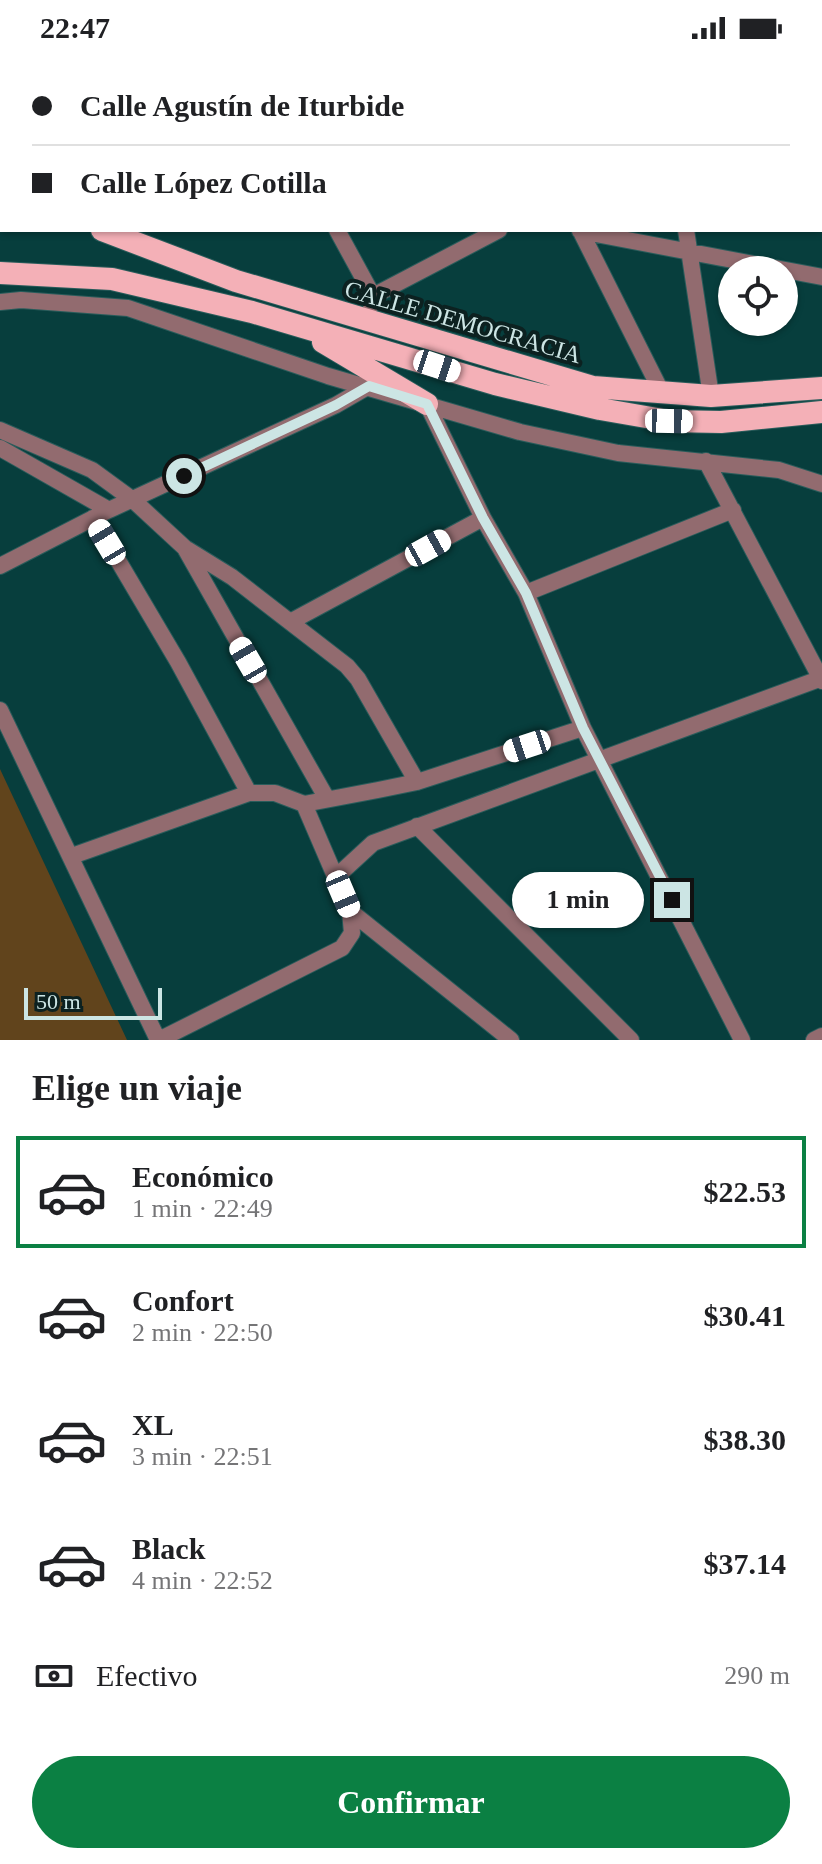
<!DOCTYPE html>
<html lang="es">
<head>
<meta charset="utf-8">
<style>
  body { margin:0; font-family:"Times New Roman",serif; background:#f2f2f2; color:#202124; height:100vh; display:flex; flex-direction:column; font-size:30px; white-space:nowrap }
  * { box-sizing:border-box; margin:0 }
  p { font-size:26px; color:#757577 }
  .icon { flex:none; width:44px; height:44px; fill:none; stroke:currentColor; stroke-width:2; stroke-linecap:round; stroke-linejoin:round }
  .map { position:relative; height:984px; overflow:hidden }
  .panel { display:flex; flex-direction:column; background:#fff; flex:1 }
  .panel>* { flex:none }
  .hud { position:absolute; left:0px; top:0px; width:822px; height:176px; box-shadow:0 2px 6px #0004; display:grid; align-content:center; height:176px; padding:0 32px; background:#fff }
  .buttons { position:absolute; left:718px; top:200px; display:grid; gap:16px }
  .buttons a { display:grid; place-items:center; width:80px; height:80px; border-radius:50%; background:#fff; box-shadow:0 2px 6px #0004; font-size:40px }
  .scale { position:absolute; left:24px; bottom:20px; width:138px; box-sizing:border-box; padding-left:8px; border:4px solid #cce5e4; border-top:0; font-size:22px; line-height:28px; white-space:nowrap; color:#cce5e4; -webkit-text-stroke:6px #0c2120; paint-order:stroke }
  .end { position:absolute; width:36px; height:36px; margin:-18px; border:10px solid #cce5e4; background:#111; box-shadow:0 0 0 4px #111 }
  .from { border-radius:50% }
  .bubble { position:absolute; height:56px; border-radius:28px; background:#fff; box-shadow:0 2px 6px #0004; font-size:26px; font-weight:600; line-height:56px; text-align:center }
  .car { position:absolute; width:24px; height:48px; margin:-24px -12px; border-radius:10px; box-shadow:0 0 6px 2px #0007; background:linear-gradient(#fff 24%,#345 0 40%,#fff 0 76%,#345 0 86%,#fff 0) }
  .hud b { display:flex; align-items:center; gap:28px; height:76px; font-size:30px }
  .hud b+b { border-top:2px solid #e0e0e0 }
  .hud i { width:20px; height:20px; background:#202124 }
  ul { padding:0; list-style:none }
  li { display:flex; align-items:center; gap:24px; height:112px; margin:0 16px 12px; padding:0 16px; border:4px solid transparent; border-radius:0px }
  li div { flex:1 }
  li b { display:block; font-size:30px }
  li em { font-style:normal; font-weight:600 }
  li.on { border-color:#0b8043 }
  li>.icon { width:72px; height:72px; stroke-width:1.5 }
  h2 { padding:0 32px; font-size:36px; line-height:96px }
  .pay { display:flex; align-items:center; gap:20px; height:88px; padding:0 32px; font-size:30px }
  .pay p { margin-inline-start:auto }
  .primary-button { display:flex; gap:16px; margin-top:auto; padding:16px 32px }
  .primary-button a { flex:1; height:92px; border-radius:48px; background:#0b8043; color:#fff; font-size:32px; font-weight:600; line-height:92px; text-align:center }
  .status { display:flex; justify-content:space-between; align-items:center; height:56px; padding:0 40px; background:#fff; direction:ltr }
  .status svg { height:22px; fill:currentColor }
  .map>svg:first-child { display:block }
  .green { fill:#61441c }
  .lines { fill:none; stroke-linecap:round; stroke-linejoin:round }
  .minor-casing { stroke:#2a5c5b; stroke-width:18 }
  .trunk-casing { stroke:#2a5c5b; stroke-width:24 }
  .minor { stroke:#926b6f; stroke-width:16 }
  .trunk { stroke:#f4b0b7; stroke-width:22 }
  .route { stroke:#cce5e4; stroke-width:10 }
  .labels { text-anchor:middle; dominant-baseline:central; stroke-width:8; stroke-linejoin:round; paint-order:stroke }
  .street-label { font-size:24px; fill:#cce5e4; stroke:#0c2120 }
</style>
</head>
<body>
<div class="status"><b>22:47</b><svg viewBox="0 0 49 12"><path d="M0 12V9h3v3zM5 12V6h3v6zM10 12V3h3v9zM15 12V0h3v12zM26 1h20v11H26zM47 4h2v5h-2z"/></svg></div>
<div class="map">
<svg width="822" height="984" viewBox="0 0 822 984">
  <rect width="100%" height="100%" fill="#073e3d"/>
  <path class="green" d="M 0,713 L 127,984 L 0,984 Z"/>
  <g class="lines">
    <g class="minor-casing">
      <path id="minor" d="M 243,0 L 244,2
        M 490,0 L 491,2
        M 740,0 L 741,2
        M 96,2 L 99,0
        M 349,2 L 353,0
        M 566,2 L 570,0
        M 820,23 L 822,22
        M 0,58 L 2,57
        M 820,119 L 822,132
        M 337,174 L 373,240 L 371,249
        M 580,174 L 663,339
        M 686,174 L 711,340
        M 580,175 L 822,221
        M 373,240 L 499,174
        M 0,246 L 21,244 L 128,252 L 328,320 L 520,376 L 618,397 L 779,414 L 822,428
        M 427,348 L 483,462 L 526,537 L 583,672 L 742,984
        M 0,374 L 92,414 L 133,444 L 185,492 L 232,521 L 347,610 L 358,623 L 417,726
        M 0,392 L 109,454
        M 706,405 L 822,625
        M 93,462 L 178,606 L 249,737
        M 186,494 L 327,743
        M 0,510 L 109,454 L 336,349 L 369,330
        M 526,537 L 733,454
        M 290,566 L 483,462
        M 0,654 L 158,984
        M 304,748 L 350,855 L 511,984
        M 417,770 L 631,984
        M 72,800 L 249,737 L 275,737 L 304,748 L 378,734 L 417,726 L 583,672
        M 336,821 L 373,787 L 822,622
        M 159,984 L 342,892 L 352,877 L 350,855
        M 814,984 L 822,980"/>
    </g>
    <g class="trunk-casing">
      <path id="trunk" d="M 0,128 L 2,129
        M 102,174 L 236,225 L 593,331 L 711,340 L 822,332
        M 0,217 L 112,223 L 252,256 L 495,328 L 600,353 L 669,365 L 721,366 L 822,356
        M 323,286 L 427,348"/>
    </g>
    <use href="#minor" class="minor"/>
    <use href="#trunk" class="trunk"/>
  </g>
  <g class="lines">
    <path class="route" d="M 184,420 L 336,349 L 369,330 L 427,348 L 483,462 L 526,537 L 583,672 L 672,844"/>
  </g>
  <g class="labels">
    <g class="street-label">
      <text transform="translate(463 266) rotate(16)">CALLE DEMOCRACIA</text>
    </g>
  </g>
</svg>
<div class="buttons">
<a><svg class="icon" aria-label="locate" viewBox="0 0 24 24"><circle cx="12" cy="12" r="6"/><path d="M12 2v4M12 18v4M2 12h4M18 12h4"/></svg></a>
</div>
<div class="scale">50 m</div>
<i class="end from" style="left:184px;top:420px"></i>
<i class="end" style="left:672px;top:844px"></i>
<div class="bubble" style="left:512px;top:816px;width:132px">1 min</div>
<i class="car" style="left:437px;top:310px;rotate:108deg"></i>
<i class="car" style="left:669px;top:365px;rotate:91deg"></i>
<i class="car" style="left:107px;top:486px;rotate:329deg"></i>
<i class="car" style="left:428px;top:492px;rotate:61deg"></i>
<i class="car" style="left:248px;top:604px;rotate:330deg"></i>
<i class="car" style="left:527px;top:690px;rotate:252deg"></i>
<i class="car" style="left:343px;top:838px;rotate:157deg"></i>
<div class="hud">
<b><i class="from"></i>Calle Agustín de Iturbide</b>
<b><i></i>Calle López Cotilla</b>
</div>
</div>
<section class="panel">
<h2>Elige un viaje</h2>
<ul>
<li class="on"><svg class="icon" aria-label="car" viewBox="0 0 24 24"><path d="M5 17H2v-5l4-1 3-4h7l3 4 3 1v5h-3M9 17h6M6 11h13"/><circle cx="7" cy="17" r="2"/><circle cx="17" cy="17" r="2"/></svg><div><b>Económico</b><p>1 min · 22:49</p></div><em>$22.53</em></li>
<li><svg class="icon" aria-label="car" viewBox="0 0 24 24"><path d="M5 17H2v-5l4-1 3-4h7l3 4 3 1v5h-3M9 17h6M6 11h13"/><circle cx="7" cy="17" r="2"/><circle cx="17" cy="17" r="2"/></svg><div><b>Confort</b><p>2 min · 22:50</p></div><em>$30.41</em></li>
<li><svg class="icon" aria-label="car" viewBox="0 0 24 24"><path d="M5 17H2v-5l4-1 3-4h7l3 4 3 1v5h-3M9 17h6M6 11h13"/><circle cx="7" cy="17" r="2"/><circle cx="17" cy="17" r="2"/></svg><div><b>XL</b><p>3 min · 22:51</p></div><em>$38.30</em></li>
<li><svg class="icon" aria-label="car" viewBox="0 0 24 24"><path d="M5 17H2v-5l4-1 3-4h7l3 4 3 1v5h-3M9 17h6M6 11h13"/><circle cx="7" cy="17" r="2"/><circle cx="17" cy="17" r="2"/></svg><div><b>Black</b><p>4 min · 22:52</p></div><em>$37.14</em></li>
</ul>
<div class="pay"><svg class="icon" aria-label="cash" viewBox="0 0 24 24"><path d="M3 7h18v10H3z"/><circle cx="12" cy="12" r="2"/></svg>Efectivo<p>290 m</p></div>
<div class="primary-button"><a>Confirmar</a></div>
</section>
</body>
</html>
